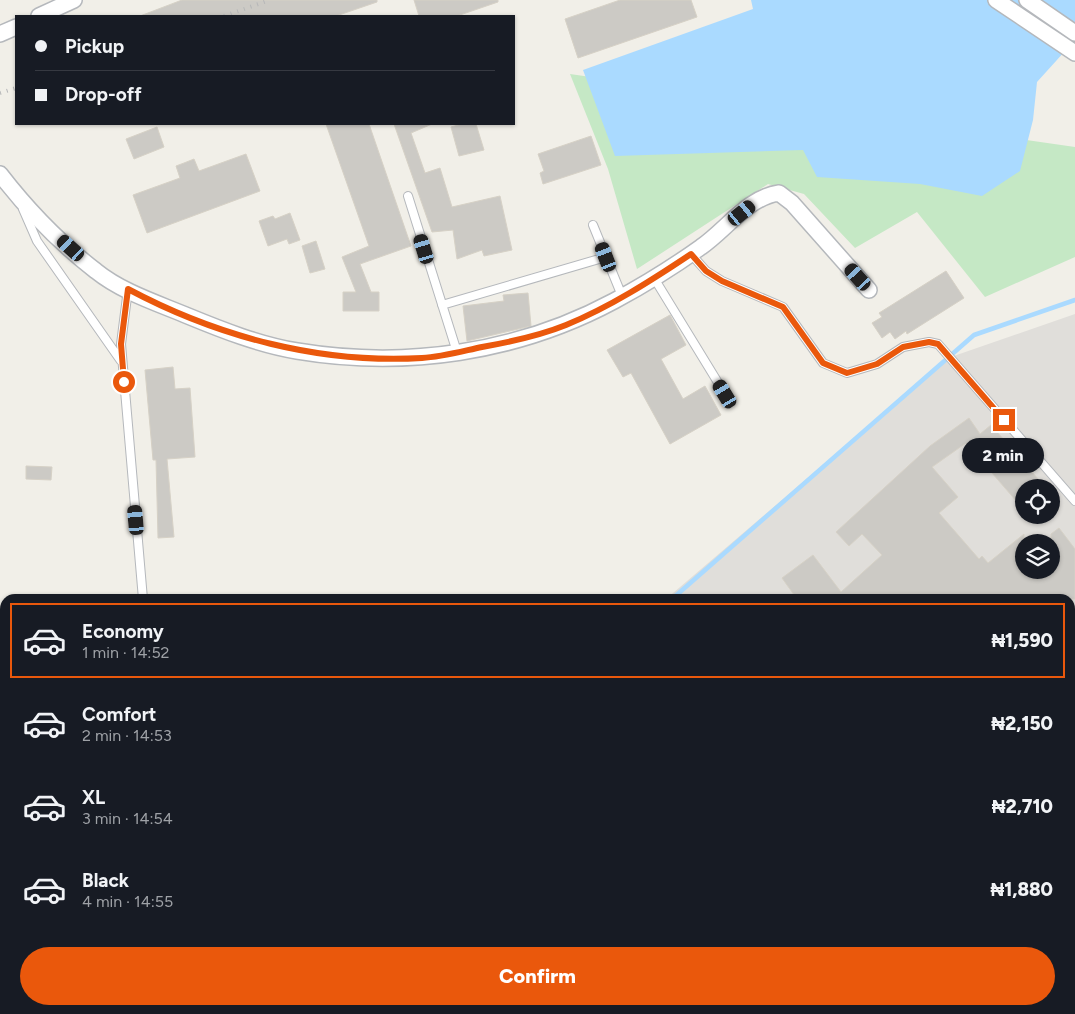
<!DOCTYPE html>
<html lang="en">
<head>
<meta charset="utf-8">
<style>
  body { margin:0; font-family:Figtree,sans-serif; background:#242831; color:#f1f3f6; height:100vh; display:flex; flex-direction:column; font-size:19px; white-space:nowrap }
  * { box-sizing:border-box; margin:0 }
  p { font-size:16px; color:#9ea1a6 }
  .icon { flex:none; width:28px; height:28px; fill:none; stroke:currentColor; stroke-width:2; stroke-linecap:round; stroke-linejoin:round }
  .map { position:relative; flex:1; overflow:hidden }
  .details { position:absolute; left:0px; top:594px; width:1075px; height:421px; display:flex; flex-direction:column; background:#171b24; border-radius:15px 15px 0 0; box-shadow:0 1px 4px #0004 }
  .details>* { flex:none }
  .hud { position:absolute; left:15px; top:15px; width:500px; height:110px; border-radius:0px; box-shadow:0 1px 4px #0004; display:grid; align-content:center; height:110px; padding:0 20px; background:#171b24 }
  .buttons { position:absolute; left:1015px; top:479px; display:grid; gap:10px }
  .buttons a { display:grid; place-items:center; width:45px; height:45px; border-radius:50%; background:#171b24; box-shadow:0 1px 4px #0004; font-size:25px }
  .end { position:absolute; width:22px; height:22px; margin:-11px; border:6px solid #ea580c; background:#fff; box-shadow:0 0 0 2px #fff }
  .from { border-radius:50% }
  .bubble { position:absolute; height:35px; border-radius:18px; background:#171b24; box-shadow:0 1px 4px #0004; font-size:16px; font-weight:800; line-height:35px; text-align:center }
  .car { position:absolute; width:15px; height:30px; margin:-15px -8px; border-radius:6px; box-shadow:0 0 4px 1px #0007; background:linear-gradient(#222 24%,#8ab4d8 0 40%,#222 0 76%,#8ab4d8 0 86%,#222 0) }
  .hud b { display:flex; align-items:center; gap:18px; height:48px; font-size:19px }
  .hud b+b { border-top:1px solid #363941 }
  .hud i { width:12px; height:12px; background:#f1f3f6 }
  ul { padding:9px 0 0; list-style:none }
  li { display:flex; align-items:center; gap:15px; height:75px; margin:0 10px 8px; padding:0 10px; border:2px solid transparent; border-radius:0px }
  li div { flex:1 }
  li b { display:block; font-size:19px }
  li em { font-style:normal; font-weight:800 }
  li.current { border-color:#ea580c }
  li>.icon { width:45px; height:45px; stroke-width:1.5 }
  .button { display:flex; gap:10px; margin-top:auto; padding:10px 20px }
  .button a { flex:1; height:58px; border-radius:30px; background:#ea580c; color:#fff; font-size:20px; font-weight:800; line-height:58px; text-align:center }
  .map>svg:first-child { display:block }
  .industrial { fill:#e0deda; fill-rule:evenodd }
  .green { fill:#c5e8c5 }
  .water { fill:#aadaff }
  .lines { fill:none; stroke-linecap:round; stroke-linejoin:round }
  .stream { stroke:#aadaff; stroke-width:4.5 }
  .building { fill:#cccac5; stroke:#d6d1c6 }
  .lane-casing { stroke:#b5b8bc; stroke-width:10 }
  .street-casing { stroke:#b5b8bc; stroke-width:18 }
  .lane { stroke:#fff; stroke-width:8 }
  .street { stroke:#fff; stroke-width:15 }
  .rail { stroke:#b6b7b8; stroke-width:4; stroke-dasharray:1 6; stroke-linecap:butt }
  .route { stroke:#ea580c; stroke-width:6 }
</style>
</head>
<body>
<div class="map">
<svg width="1075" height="1014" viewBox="0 0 1075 1014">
  <rect width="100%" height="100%" fill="#f1efe8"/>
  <path class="industrial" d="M 1075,314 L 1075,1014 L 184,1014 L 188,1010 L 1070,1010 L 1070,599 L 666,599 L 948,358 ZM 1024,488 L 1051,488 L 1051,515 L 1024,515 ZM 1024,542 L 1051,542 L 1051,570 L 1024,570 Z"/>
  <path class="green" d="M 570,74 L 1075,147 L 1075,257 L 985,297 L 917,212 L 855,248 L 804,194 L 768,184 L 637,269 L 608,169 Z"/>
  <path class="water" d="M 751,0 L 1075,0 L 1075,40 L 1037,82 L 1033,120 L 1020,171 L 982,196 L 920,184 L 817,177 L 803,150 L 615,156 L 583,70 L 753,9 Z
    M 0,725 L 5,733 L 5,1010 L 124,1010 L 126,1014 L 0,1014 Z"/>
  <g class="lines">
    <path class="stream" d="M 672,599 L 974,335 L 1075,300
      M 197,1014 L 201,1010"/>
  </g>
  <path class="building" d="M 182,0 L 377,0 L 377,2 L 336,16 L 140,16 Z
    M 414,0 L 498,0 L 498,2 L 457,16 L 419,16 Z
    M 620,0 L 691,0 L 697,17 L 578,58 L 565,19 Z
    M 326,124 L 369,124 L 411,246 L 360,264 L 371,292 L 379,292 L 379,311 L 343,311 L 343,292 L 356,292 L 342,257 L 369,246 Z
    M 394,124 L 432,124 L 411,133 L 425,173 L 440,168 L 452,207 L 500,196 L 512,250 L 484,256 L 482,250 L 457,259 L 453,230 L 432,232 Z
    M 462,124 L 476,124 L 484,150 L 459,156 L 451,127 Z
    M 157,127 L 164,147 L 134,159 L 126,139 Z
    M 591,136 L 601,165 L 543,184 L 540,173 L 544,171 L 538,154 Z
    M 246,154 L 260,191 L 147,233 L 133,195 L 180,178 L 176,166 L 184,163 L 194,159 L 199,171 Z
    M 290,213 L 300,240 L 289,244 L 287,239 L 268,246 L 259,221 L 273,216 L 275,219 Z
    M 316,241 L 325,269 L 310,273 L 302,246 Z
    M 946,271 L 964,298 L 907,334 L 906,331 L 895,339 L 890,332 L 882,338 L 872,323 L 882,317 L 879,313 Z
    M 528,293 L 531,326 L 467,341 L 463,306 L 504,301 L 503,295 Z
    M 670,315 L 686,345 L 661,359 L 683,399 L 705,386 L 721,415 L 670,444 L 631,373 L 623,377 L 607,350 Z
    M 173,367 L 175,389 L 190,388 L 195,457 L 167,459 L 174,537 L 158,538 L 156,460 L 153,460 L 145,370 Z
    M 969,418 L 980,434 L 991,425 L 1046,488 L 1024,488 L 1024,510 L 966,443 L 932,467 L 958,497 L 939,513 L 979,559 L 982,556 L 988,563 L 1024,534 L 1024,570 L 1051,570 L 1051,534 L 1059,528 L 1075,549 L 1075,599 L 797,599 L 782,578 L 813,555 L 841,592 L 882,555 L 862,534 L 849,546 L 836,532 L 930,446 Z
    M 26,466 L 52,467 L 51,480 L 26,479 Z"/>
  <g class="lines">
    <g class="lane-casing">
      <path id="lane" d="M 408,196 L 457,352
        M 23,209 L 37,241 L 121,361
        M 593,225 L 622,296
        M 691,254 L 706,271 L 722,281 L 783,307 L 823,363 L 847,373 L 877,364 L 903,347 L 929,342 L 938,344 L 1075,501
        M 654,278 L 725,394
        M 128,289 L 121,344 L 143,599
        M 442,305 L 606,257
        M 1070,926 L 1075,932
        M 961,1010 L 965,1014"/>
    </g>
    <g class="street-casing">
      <path id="street" d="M 996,0 L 1075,53
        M 1027,0 L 1075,33
        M 39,16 L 74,0
        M 0,34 L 16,27
        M 0,174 C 27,209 61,244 96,271 C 122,292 157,303 188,316 C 222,330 260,345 297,351 C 405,369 517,353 614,301 C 644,285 673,267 701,247 C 726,230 748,197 779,193 L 792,203 L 869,290
        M 677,1010 L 681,1014"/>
    </g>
    <use href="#lane" class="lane"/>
    <use href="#street" class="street"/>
    <path class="rail" d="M 224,16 L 270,0
      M 0,93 L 16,88"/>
  </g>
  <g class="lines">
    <path class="route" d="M 124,382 L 121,344 L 128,289 C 218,337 320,364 422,358 C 442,357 463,351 482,347 C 510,342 539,336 566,325 C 610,307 652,280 691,254 L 706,271 L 722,281 L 783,307 L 823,363 L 847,373 L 877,364 L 903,347 L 929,342 L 938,344 L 1004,420"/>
  </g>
</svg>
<div class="buttons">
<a><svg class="icon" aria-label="locate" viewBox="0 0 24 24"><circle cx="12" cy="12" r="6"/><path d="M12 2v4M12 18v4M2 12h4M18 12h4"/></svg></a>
<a><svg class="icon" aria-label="layers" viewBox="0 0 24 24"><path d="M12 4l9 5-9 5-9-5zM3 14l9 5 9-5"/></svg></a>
</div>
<i class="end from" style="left:124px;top:382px"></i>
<i class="end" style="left:1004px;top:420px"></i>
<div class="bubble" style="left:962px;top:438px;width:82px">2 min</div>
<i class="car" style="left:742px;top:213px;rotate:51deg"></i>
<i class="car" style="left:71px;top:248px;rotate:312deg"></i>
<i class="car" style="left:424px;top:249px;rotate:343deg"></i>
<i class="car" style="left:606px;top:257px;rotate:339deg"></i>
<i class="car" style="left:858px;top:277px;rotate:318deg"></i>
<i class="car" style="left:725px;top:394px;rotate:329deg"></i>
<i class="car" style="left:136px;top:520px;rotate:355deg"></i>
<div class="hud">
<b><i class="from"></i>Pickup</b>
<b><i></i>Drop-off</b>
</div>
<section class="details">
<ul>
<li class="current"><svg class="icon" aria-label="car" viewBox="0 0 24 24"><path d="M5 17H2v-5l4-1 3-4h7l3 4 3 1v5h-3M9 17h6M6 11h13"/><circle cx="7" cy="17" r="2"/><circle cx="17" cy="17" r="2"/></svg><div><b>Economy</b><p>1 min · 14:52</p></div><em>₦1,590</em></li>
<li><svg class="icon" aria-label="car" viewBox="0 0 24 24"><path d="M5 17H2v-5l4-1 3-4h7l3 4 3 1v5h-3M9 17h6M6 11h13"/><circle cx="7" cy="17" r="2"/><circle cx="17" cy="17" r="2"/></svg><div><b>Comfort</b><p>2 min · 14:53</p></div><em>₦2,150</em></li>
<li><svg class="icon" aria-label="car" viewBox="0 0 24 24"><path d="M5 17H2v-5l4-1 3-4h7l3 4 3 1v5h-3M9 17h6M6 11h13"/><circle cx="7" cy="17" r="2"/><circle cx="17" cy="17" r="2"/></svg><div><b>XL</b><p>3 min · 14:54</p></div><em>₦2,710</em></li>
<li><svg class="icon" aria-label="car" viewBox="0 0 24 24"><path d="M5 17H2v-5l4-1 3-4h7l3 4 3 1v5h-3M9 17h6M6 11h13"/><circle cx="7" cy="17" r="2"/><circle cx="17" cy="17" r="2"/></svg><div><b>Black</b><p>4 min · 14:55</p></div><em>₦1,880</em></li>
</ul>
<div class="button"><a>Confirm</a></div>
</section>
</div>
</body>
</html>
